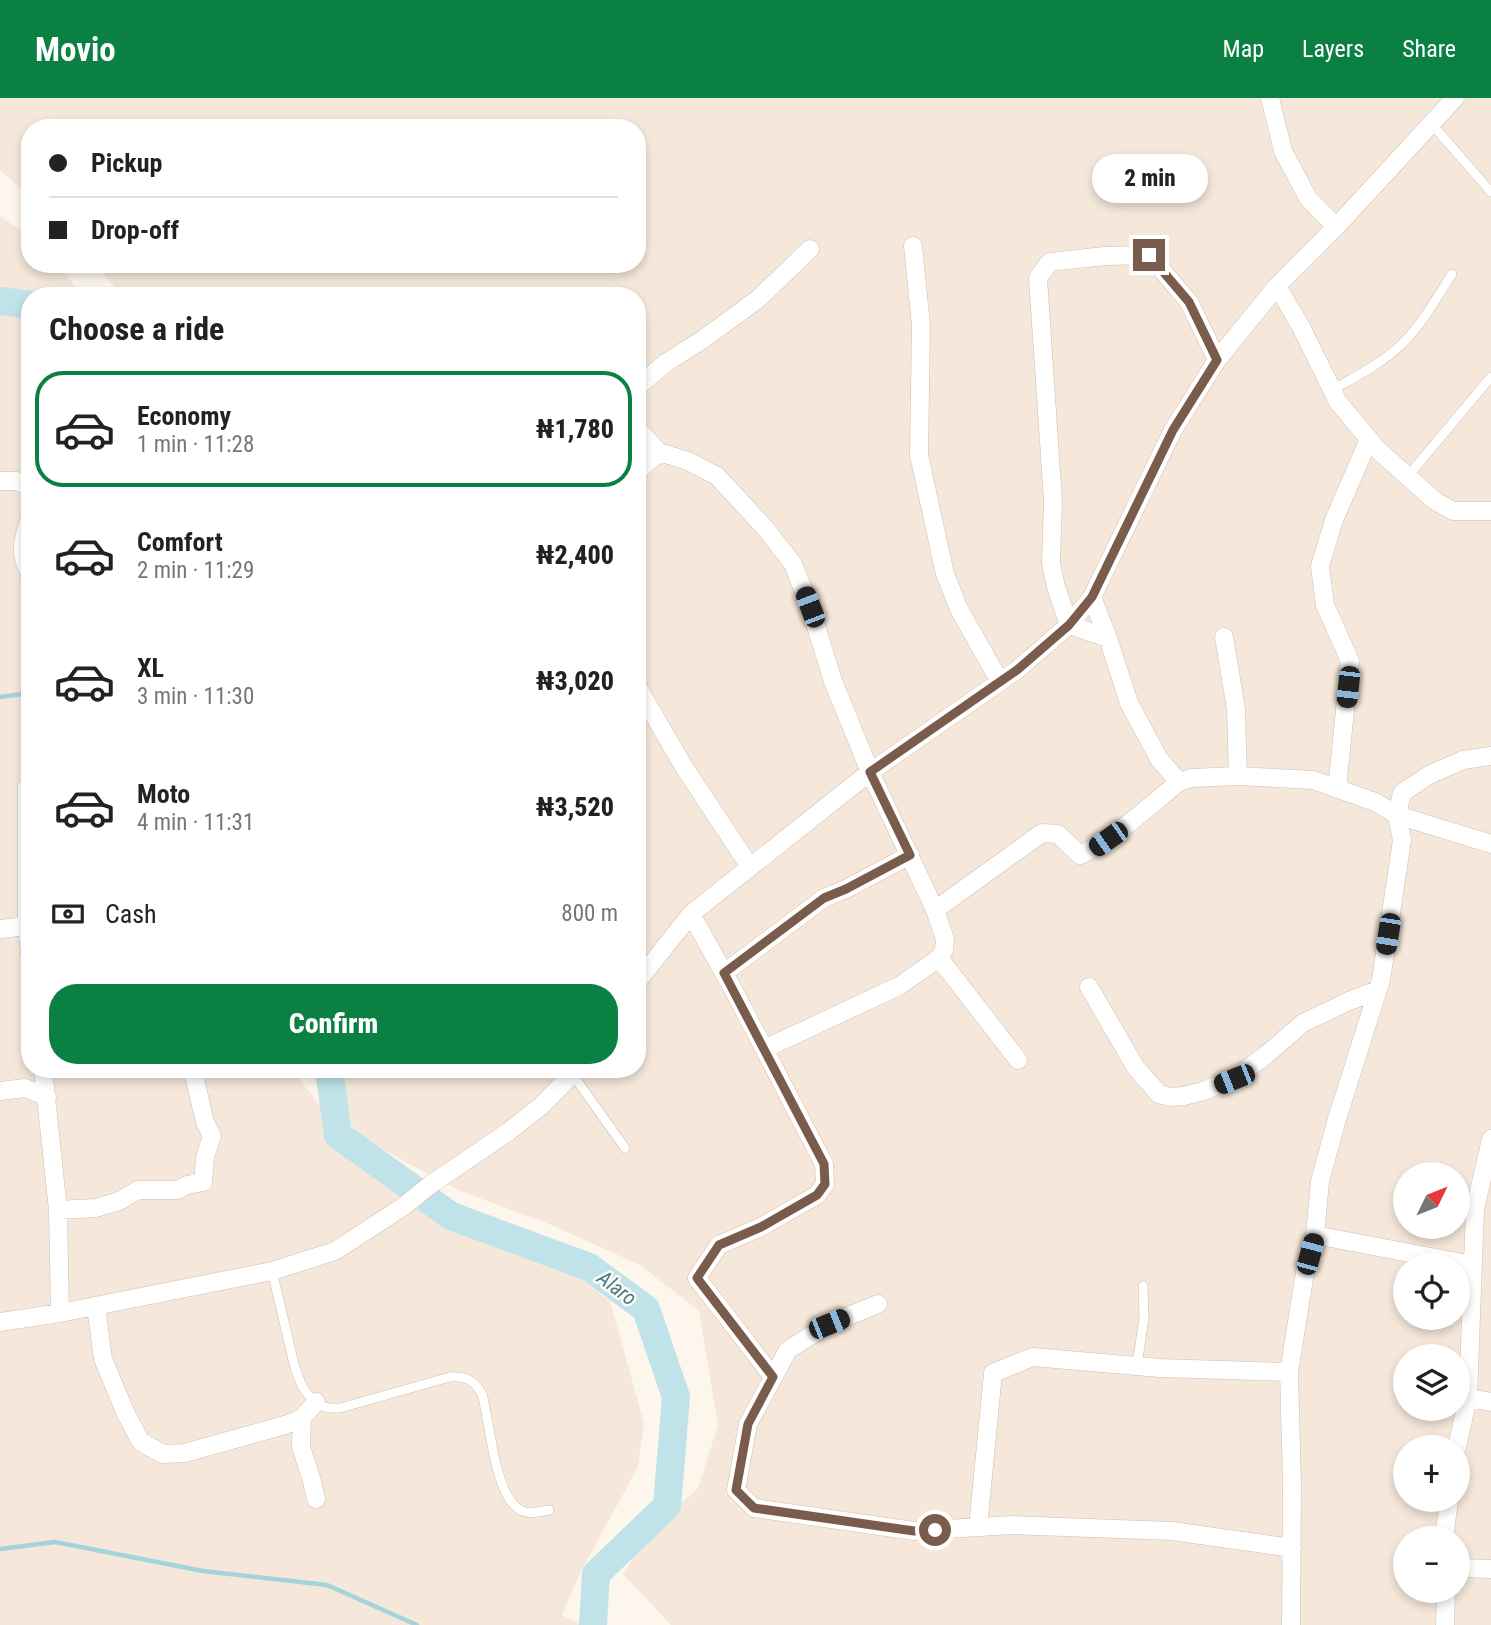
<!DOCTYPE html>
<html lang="en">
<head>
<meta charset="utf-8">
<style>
  body { margin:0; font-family:"Roboto Condensed",sans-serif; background:#f6f6f6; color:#222; height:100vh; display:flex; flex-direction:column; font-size:26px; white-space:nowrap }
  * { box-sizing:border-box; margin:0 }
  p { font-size:23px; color:#767676 }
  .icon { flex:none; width:38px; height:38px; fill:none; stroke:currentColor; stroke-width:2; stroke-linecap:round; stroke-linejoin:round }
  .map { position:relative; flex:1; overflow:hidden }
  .panel { position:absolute; left:21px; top:189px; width:625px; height:791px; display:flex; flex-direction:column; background:#fff; border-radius:28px; box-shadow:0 4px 10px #0003 }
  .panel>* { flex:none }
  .hud { position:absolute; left:21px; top:21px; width:625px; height:154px; border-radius:28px; box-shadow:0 4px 10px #0003; display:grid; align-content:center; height:154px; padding:0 28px; background:#fff }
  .needle { width:46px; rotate:47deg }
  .tools { position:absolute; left:1393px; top:1064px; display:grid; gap:14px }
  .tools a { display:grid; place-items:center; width:77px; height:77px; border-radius:50%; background:#fff; box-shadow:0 4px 10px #0003; font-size:35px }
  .end { position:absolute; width:32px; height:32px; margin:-16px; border:9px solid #7a5c4d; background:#fff; box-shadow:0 0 0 4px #fff }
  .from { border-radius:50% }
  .bubble { position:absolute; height:49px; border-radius:24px; background:#fff; box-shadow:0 4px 10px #0003; font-size:23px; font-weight:800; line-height:49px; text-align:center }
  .car { position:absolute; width:21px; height:42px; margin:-21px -10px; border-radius:9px; box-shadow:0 0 5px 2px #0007; background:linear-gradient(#222 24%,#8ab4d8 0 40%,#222 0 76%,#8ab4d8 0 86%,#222 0) }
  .hud b { display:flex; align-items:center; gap:24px; height:66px; font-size:26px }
  .hud b+b { border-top:2px solid #e0e0e0 }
  .hud i { width:18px; height:18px; background:#222 }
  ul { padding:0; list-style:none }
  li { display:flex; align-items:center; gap:21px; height:116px; margin:0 14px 10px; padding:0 14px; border:4px solid transparent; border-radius:28px }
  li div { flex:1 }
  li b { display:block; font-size:26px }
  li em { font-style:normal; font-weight:800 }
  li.current { border-color:#0b8043 }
  li>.icon { width:63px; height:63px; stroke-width:1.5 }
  h2 { padding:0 28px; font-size:32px; line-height:84px }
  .pay { display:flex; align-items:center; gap:18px; height:77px; padding:0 28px; font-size:26px }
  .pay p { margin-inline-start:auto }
  .primary-button { display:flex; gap:14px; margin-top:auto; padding:14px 28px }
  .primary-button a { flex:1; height:80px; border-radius:28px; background:#0b8043; color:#fff; font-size:28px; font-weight:800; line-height:80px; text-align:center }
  header { display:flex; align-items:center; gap:42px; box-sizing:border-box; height:98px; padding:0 35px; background:#0b8043; color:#fff }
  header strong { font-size:33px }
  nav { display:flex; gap:38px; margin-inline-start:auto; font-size:24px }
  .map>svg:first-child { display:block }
  .residential { fill:#f5e8da; fill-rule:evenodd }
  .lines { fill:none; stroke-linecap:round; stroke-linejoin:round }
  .stream { stroke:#a5d3da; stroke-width:4.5 }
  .river { stroke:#bfe3e8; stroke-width:28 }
  .service-casing { stroke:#d1beb0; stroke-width:10 }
  .minor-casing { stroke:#d1beb0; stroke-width:19 }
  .service { stroke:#fff; stroke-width:9 }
  .minor { stroke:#fff; stroke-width:18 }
  .route { stroke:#7a5c4d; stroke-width:9 }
  .labels { text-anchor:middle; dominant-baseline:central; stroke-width:5; stroke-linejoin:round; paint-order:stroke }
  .water-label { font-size:21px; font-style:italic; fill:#437c86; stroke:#fffaf3 }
</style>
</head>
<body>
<header>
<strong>Movio</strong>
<nav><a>Map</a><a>Layers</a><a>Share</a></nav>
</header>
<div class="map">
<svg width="1491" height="1527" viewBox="0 0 1491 1527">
  <rect width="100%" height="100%" fill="#fdf6ec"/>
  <path class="residential" d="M 0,0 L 1491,0 L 1491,1527 L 671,1527 L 623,1476 L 646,1438 L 698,1390 L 718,1327 L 699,1213 L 640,1167 L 549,1126 L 458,1092 L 358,1038 L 319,971 L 637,971 L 637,198 L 123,198 L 94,166 L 637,166 L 637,30 L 30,30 L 30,99 L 0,72 ZM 1405,1076 L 1458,1076 L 1458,1129 L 1405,1129 ZM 1405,1167 L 1458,1167 L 1458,1220 L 1405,1220 ZM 1405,1258 L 1458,1258 L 1458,1311 L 1405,1311 ZM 1405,1349 L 1458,1349 L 1458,1402 L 1405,1402 ZM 1405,1440 L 1458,1440 L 1458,1493 L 1405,1493 Z
    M 0,118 L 30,139 L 30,166 L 57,166 L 83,198 L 30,198 L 30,971 L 295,971 L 297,978 L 374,1078 L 524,1137 L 610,1203 L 644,1325 L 638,1369 L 580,1475 L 562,1517 L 581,1527 L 0,1527 Z"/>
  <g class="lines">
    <path class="stream" d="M 0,599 L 30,595
      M 0,1451 L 55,1444 L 203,1473 L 327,1487 L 417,1527"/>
    <path class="river" d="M 0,203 L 30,207
      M 329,971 L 338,1037 L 451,1118 L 589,1169 L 646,1211 L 676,1299 L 667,1408 L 596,1476 L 593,1527"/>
    <g class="service-casing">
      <path id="service" d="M 1431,25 L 1491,94
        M 1332,292 C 1355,279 1381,266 1401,247 C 1421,228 1437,199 1452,176
        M 1408,378 L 1491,279
        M 573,977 L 625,1050
        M 272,1173 L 295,1270 L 302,1288 L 309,1298 L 322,1308 L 329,1310 L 340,1310 L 450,1279 C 466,1278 474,1282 482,1296 C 490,1323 494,1400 522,1413 C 531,1417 540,1413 549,1412
        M 1137,1268 L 1144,1219 L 1143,1188"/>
    </g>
    <g class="minor-casing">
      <path id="minor" d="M 1270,0 L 1283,53 L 1308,100 L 1336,129
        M 913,148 L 921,227 L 919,357 L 945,476 L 959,511 L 1000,584
        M 1277,188 L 1300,227 L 1338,304 L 1378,352 L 1435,403 L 1453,413 L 1491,413
        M 637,289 L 667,264 L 702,242 L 758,201 L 810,151
        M 637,331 L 659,354
        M 637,374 L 659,354 L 688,363 L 717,378 L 765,430 L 793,466 L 810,509 L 833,583 L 870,674 L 935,812 L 945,841 L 944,852 L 939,860 L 899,888 L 764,951
        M 0,383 L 17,383 L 28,388 L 30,391
        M 30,419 C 23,442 18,453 30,476
        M 1092,499 L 1108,540 L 1129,605 L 1159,661 L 1179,684 L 1191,680 L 1238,678 L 1313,682 L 1375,704 L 1397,717 L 1402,695 L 1429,677 L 1463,662 L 1491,658
        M 1224,539 L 1236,611 L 1238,678
        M 1108,540 L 1069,527 L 1056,489 L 1051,465 L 1053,403 L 1038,180 L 1050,164 L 1105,158 L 1149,157 L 1189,204 L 1217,262
        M 637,588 L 684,669 L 750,769
        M 1337,691 L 1350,563 L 1325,507 L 1320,468 L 1334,422 L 1369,341
        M 935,812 L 1042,735 L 1058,736 L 1080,757 C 1113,742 1150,707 1179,684
        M 691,816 L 734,893 L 824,1066 L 825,1086 L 817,1097 L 761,1129 L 719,1147 L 697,1180 L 773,1279
        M 27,828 L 27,689
        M 0,831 L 27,828 L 30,855
        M 939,860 L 1018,962
        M 724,875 L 824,800 L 846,791 L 910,757
        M 637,884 L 691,816 L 870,674 L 1017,572 L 1069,527 L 1092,499 L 1173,332 L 1217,262 L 1277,188 L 1336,129 L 1455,0
        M 1089,889 L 1136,970 L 1159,996 L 1170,999 L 1184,998 L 1203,993 L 1234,981 L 1266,957 L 1303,925 L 1349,903 L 1378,892
        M 43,971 L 58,1112 L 60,1215
        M 0,993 L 25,990 L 47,999
        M 58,1112 L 96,1110 L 119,1103 L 138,1092 L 178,1092 L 187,1087 L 203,1084 L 205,1059 L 212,1038 L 205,1024 L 193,973
        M 1315,1137 L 1473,1167
        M 878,1206 L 829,1226 L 788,1252 L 748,1326 L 736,1392 L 754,1410 L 914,1433 L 1012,1427 L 1172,1433 L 1292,1450
        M 96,1208 L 103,1261 L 126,1316 L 141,1344 L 163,1356 L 185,1355 L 285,1327 L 302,1320 L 316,1304
        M 0,1224 L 60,1215 L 272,1173 L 335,1153 L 404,1108 L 430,1087 L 508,1034 L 541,1008 L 577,971
        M 1468,1300 L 1491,1304
        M 302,1320 L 301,1349 L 312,1383 L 316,1401
        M 1457,1349 L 1468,1300 L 1475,1111 L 1491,1041
        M 978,1429 L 993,1275 L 1033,1259 L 1160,1270 L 1289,1274
        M 1444,1440 L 1449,1402
        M 1458,1470 L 1491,1471
        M 1291,1527 L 1292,1387 L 1289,1274 L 1305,1174 L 1315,1137 L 1320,1083 L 1337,1021 L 1381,882 L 1402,742 L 1397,717 L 1491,746
        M 1445,1527 L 1446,1493"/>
    </g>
    <use href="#service" class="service"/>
    <use href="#minor" class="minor"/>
  </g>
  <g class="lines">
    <path class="route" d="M 935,1432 L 914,1433 L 754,1410 L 736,1392 L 748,1326 L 773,1279 L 697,1180 L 719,1147 L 761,1129 L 817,1097 L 825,1086 L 824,1066 L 724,875 L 824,800 L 846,791 L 910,757 L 870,674 L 1017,572 L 1069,527 L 1092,499 L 1173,332 L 1217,262 L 1189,204 L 1149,157"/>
  </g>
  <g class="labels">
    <g class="water-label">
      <text transform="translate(617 1190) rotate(37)">Alaro</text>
    </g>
  </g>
</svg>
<div class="tools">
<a><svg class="needle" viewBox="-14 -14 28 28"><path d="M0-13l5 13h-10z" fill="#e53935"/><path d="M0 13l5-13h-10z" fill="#767676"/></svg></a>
<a><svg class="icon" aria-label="locate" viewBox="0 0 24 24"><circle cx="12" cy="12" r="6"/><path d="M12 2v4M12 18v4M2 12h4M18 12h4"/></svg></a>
<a><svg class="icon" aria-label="layers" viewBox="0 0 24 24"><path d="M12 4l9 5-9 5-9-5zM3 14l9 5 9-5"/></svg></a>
<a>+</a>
<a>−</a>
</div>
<i class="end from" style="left:935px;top:1432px"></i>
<i class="end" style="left:1149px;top:157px"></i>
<div class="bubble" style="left:1092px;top:56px;width:116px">2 min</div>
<i class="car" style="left:810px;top:509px;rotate:339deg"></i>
<i class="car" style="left:1348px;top:589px;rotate:186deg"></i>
<i class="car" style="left:1108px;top:741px;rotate:235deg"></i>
<i class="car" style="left:1388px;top:836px;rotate:189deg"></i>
<i class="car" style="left:1234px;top:981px;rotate:248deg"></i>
<i class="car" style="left:1310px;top:1156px;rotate:15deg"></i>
<i class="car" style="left:829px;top:1226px;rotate:68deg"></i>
<div class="hud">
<b><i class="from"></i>Pickup</b>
<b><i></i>Drop-off</b>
</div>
<section class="panel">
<h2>Choose a ride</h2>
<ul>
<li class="current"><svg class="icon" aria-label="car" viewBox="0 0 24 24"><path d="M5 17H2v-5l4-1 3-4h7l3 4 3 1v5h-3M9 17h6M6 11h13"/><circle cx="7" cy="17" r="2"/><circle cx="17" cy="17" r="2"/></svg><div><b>Economy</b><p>1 min · 11:28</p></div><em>₦1,780</em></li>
<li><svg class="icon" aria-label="car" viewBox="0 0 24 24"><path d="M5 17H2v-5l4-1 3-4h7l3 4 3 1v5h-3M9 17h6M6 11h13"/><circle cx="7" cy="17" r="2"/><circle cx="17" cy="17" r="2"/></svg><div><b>Comfort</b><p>2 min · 11:29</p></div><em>₦2,400</em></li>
<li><svg class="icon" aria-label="car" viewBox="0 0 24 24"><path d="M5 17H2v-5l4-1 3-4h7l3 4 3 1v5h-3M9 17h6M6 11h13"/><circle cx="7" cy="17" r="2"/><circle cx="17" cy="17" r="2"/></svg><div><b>XL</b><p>3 min · 11:30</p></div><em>₦3,020</em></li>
<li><svg class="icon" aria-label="car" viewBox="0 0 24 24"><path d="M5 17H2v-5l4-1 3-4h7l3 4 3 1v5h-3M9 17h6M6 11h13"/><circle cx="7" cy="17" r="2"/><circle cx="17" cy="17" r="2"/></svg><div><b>Moto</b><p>4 min · 11:31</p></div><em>₦3,520</em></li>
</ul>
<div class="pay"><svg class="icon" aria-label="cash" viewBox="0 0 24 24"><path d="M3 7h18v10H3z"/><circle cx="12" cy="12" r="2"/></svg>Cash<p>800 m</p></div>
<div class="primary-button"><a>Confirm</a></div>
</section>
</div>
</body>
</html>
